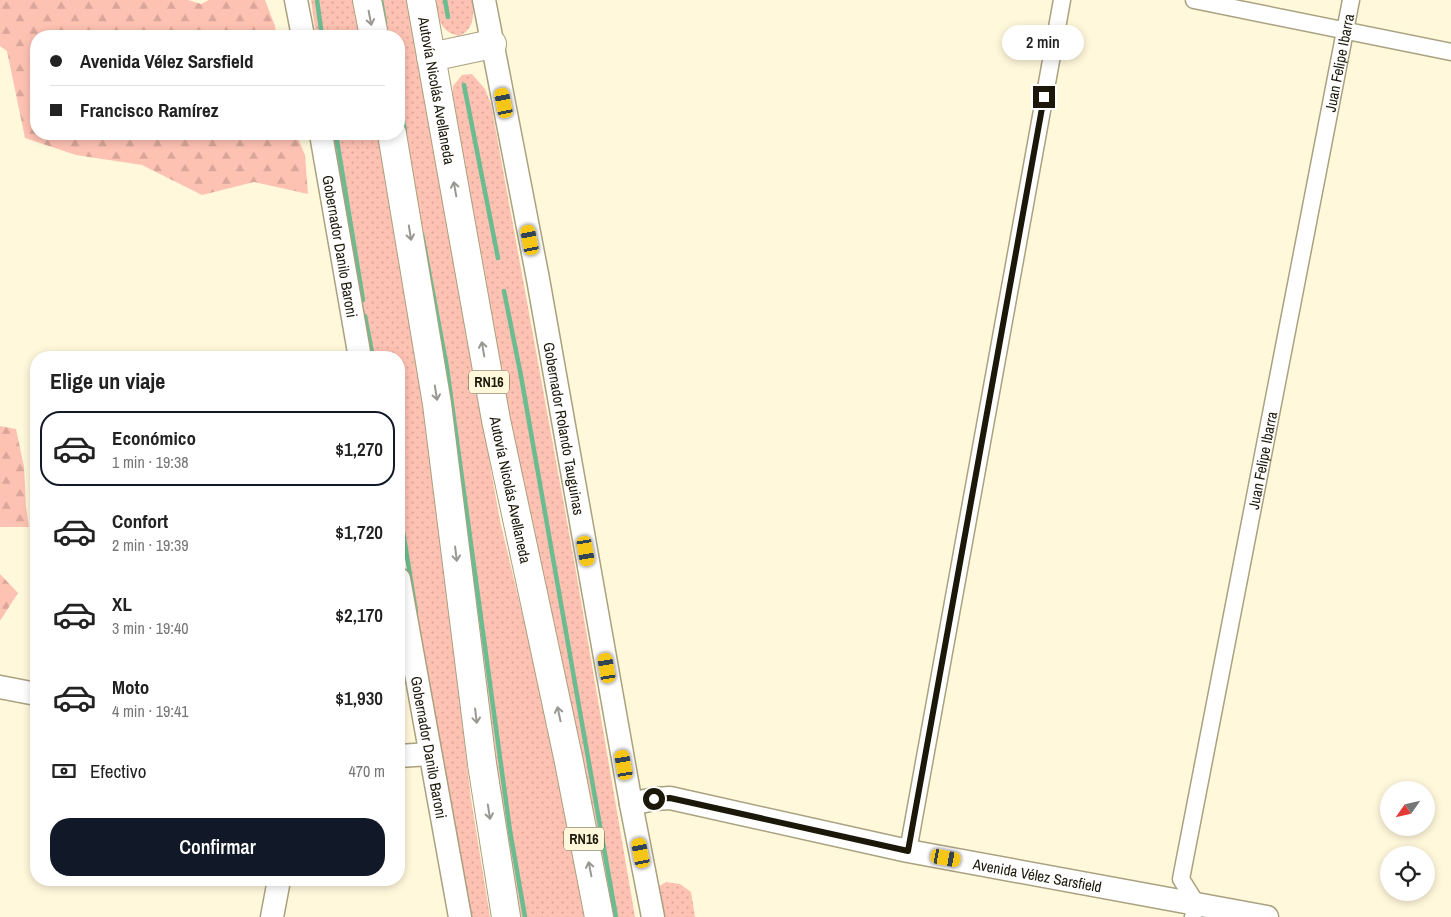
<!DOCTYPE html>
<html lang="es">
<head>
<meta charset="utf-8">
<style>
  body { margin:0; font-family:"Archivo Narrow",sans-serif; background:#f2f2f2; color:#222; height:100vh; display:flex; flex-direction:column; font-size:19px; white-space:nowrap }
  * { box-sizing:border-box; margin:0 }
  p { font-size:16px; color:#767676 }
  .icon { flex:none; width:28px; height:28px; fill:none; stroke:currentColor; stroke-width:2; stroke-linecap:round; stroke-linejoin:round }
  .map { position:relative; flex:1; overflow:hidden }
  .drawer { position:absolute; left:30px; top:351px; width:375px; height:535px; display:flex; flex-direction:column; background:#fff; border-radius:20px; box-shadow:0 2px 8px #0003 }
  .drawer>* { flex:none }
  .guide { position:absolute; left:30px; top:30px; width:375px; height:110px; border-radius:20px; box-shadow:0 2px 8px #0003; display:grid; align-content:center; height:110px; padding:0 20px; background:#fff }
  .needle { width:32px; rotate:236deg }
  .controls { position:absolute; left:1380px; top:781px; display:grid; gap:10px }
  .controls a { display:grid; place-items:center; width:55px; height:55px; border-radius:50%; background:#fff; box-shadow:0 2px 8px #0003; font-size:25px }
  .end { position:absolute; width:22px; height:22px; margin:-11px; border:6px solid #1b180a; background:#fff; box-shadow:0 0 0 2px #fff }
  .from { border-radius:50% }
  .bubble { position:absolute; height:35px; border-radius:18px; background:#fff; box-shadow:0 2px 8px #0003; font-size:16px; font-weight:600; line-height:35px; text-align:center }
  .car { position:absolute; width:15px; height:30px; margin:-15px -8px; border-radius:6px; box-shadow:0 0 4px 1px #0007; background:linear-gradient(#f5c518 24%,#345 0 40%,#f5c518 0 76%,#345 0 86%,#f5c518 0) }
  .guide b { display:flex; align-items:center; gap:18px; height:48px; font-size:19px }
  .guide b+b { border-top:1px solid #e0e0e0 }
  .guide i { width:12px; height:12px; background:#222 }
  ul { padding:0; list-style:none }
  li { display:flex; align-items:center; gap:15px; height:75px; margin:0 10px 8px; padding:0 10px; border:2px solid transparent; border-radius:20px }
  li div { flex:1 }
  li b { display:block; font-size:19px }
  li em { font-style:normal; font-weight:600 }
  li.active { border-color:#111827 }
  li>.icon { width:45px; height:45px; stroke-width:1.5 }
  h2 { padding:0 20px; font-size:22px; line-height:60px }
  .pay { display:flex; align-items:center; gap:12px; height:55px; padding:0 20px; font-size:19px }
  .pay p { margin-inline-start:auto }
  .primary-button { display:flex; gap:10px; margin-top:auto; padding:10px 20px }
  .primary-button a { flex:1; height:58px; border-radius:20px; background:#111827; color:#fff; font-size:20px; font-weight:600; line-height:58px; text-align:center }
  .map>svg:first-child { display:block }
  .grass { fill:url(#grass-dots) }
  .forest { fill:url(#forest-firs) }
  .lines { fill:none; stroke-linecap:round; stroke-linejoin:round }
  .stream { stroke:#6bbc90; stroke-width:4.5 }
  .street-casing { stroke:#a9a17f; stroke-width:19 }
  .secondary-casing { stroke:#a9a17f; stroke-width:25 }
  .highway-casing { stroke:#a9a17f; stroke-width:30 }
  .street { stroke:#fff; stroke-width:16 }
  .secondary { stroke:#fff; stroke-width:22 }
  .highway { stroke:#fff; stroke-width:28 }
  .oneway { stroke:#989791 }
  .route { stroke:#1b180a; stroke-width:6 }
  .labels { text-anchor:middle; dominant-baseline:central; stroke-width:4; stroke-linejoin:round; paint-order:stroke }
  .shield { fill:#fff8db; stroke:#5f5b49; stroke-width:1 }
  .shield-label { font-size:14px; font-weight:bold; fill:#1b180a }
  .street-label { font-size:15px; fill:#1b180a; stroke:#fff8db }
</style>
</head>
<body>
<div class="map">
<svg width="1451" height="917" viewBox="0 0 1451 917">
  <defs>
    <pattern id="grass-dots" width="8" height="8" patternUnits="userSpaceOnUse" patternTransform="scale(1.25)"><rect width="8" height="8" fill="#fec2b3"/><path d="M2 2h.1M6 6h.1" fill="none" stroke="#d9a699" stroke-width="1.8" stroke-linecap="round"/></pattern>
    <pattern id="forest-firs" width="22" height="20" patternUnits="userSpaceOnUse" patternTransform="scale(1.25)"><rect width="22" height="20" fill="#fec2b3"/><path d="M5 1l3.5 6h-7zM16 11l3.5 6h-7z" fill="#d9a699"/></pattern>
  </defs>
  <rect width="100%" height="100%" fill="#fff8db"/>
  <path class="grass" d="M 311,0 L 354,0 L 361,36 L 316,36 Z
    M 380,0 L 408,0 L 500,521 L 546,713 L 587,917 L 516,917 L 427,267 L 399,106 L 399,36 L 387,36 Z
    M 435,0 L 472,0 C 474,14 475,29 459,36 C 439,31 439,19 435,0 Z
    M 472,74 L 485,89 L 491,104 L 574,560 L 635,917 L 608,917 L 476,247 L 452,105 L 453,86 L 462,75 Z
    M 333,134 L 380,134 L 423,389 L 471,799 L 490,917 L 470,917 L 399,512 L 399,358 L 372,357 Z
    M 666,882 L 680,884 L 691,892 L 695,917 L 657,917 L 656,888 Z"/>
  <path class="forest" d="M 0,0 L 188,0 L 201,4 L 209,0 L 265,0 L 275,26 L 276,36 L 36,36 L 36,134 L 296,134 L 305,155 L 308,194 L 254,182 L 202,195 L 142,165 L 76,155 L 25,138 L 7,51 L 0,46 Z
    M 0,426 L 16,429 L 24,467 L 26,507 L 29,527 L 0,527 Z
    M 0,574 L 18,593 L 0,621 Z"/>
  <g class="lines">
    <path class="stream" d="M 317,0 L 322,36
      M 381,0 L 385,23
      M 445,0 L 448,17
      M 464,85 L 498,258
      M 399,99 L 405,132
      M 336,134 L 363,300
      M 422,234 L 447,368 L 510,831 L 525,917
      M 504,291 L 521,376 L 616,917
      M 365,316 L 373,358
      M 399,507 L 416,612"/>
    <g class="street-casing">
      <g id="street">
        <path d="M 1194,0 L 1451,52"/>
        <path d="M 908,851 L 1062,0"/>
        <path id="s1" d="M 1193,917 L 1196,903 L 1181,879 L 1351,0"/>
      </g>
    </g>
    <g class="secondary-casing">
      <g id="secondary">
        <path d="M 296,0 L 303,36"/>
        <path id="s2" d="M 484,0 L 538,279 L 631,804 L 653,917"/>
        <path id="s3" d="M 321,134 L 360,358"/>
        <path id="s4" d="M 399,579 L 460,917"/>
        <path d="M 0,687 L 36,694"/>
        <path d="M 399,756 L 430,754"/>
        <path id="s5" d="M 631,804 L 654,799 L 670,798 L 908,851 L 1267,917"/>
        <path d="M 272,917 L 279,880"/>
      </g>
    </g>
    <g class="highway-casing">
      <g id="highway">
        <path d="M 367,0 L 374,36"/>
        <path id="s6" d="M 421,0 L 496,420 L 569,762 L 599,917"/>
        <path d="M 431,57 L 492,44"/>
        <path d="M 392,134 L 437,404 L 482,764 L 506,917"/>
      </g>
    </g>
    <use href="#street" class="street"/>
    <use href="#secondary" class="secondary"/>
    <use href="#highway" class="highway"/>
  </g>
  <defs><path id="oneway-shaft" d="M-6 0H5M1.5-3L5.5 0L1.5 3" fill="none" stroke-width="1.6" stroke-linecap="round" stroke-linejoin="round" transform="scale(1.25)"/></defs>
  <g class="oneway">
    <use href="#oneway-shaft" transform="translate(370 18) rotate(79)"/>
    <use href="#oneway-shaft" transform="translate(455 189) rotate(-100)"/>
    <use href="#oneway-shaft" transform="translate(410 233) rotate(81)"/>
    <use href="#oneway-shaft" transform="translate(483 349) rotate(-100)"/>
    <use href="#oneway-shaft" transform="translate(436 393) rotate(81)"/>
    <use href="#oneway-shaft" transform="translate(456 554) rotate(83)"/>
    <use href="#oneway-shaft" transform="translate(559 714) rotate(-102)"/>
    <use href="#oneway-shaft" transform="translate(476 716) rotate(83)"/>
    <use href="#oneway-shaft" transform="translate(489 812) rotate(81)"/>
    <use href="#oneway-shaft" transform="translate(590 869) rotate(-101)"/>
  </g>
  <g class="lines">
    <path class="route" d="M 654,799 L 670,798 L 908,851 L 1044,97"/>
  </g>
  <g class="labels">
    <g class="shield">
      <rect x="469" y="370.5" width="40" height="23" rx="4"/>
      <rect x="564" y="827.5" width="40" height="23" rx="4"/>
    </g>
    <g class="shield-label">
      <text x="489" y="382">RN16</text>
      <text x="584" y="839">RN16</text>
    </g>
    <g class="street-label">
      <text stroke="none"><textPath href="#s1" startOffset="874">Juan Felipe Ibarra</textPath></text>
      <text stroke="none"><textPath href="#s6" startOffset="92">Autovía Nicolás Avellaneda</textPath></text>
      <text stroke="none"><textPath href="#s3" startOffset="114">Gobernador Danilo Baroni</textPath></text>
      <text stroke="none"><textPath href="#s2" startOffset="436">Gobernador Rolando Tauguinas</textPath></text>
      <text stroke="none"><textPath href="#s1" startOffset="469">Juan Felipe Ibarra</textPath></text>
      <text stroke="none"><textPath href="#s6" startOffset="498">Autovía Nicolás Avellaneda</textPath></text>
      <text stroke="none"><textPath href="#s4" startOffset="171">Gobernador Danilo Baroni</textPath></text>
      <text stroke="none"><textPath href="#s5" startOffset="415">Avenida Vélez Sarsfield</textPath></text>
    </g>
  </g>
</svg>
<div class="controls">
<a><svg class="needle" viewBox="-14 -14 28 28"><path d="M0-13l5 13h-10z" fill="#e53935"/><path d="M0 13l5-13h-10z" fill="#767676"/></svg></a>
<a><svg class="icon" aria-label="locate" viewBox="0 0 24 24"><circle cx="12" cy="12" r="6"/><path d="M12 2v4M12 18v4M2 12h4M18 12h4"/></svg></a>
</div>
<i class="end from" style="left:654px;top:799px"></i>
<i class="end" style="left:1044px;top:97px"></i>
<div class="bubble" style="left:1002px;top:25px;width:82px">2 min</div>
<i class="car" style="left:504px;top:103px;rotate:349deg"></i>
<i class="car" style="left:530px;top:240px;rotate:349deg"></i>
<i class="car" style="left:586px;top:551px;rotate:170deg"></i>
<i class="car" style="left:607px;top:668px;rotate:350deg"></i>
<i class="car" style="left:624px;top:765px;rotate:350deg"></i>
<i class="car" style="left:641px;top:853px;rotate:349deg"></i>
<i class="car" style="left:946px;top:858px;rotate:100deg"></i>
<div class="guide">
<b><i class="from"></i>Avenida Vélez Sarsfield</b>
<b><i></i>Francisco Ramírez</b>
</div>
<section class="drawer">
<h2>Elige un viaje</h2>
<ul>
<li class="active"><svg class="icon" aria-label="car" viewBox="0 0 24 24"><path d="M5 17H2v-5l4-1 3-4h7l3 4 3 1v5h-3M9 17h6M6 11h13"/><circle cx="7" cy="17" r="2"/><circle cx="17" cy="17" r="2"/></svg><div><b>Económico</b><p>1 min · 19:38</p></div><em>$1,270</em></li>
<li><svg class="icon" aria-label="car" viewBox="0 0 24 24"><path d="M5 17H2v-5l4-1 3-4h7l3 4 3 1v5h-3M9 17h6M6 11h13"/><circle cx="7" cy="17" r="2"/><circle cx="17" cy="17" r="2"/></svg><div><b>Confort</b><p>2 min · 19:39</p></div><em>$1,720</em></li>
<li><svg class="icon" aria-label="car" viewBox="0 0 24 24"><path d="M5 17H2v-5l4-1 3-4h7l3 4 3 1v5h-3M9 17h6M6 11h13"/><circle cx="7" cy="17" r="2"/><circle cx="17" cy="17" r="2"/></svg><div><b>XL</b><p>3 min · 19:40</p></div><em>$2,170</em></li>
<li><svg class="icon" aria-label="car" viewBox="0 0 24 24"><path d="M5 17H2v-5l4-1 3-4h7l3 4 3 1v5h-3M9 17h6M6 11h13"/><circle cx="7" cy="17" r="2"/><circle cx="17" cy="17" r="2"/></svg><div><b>Moto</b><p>4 min · 19:41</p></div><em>$1,930</em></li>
</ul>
<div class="pay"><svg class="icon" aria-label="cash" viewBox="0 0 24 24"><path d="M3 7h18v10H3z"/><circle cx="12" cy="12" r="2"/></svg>Efectivo<p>470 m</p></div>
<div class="primary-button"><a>Confirmar</a></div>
</section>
</div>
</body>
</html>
